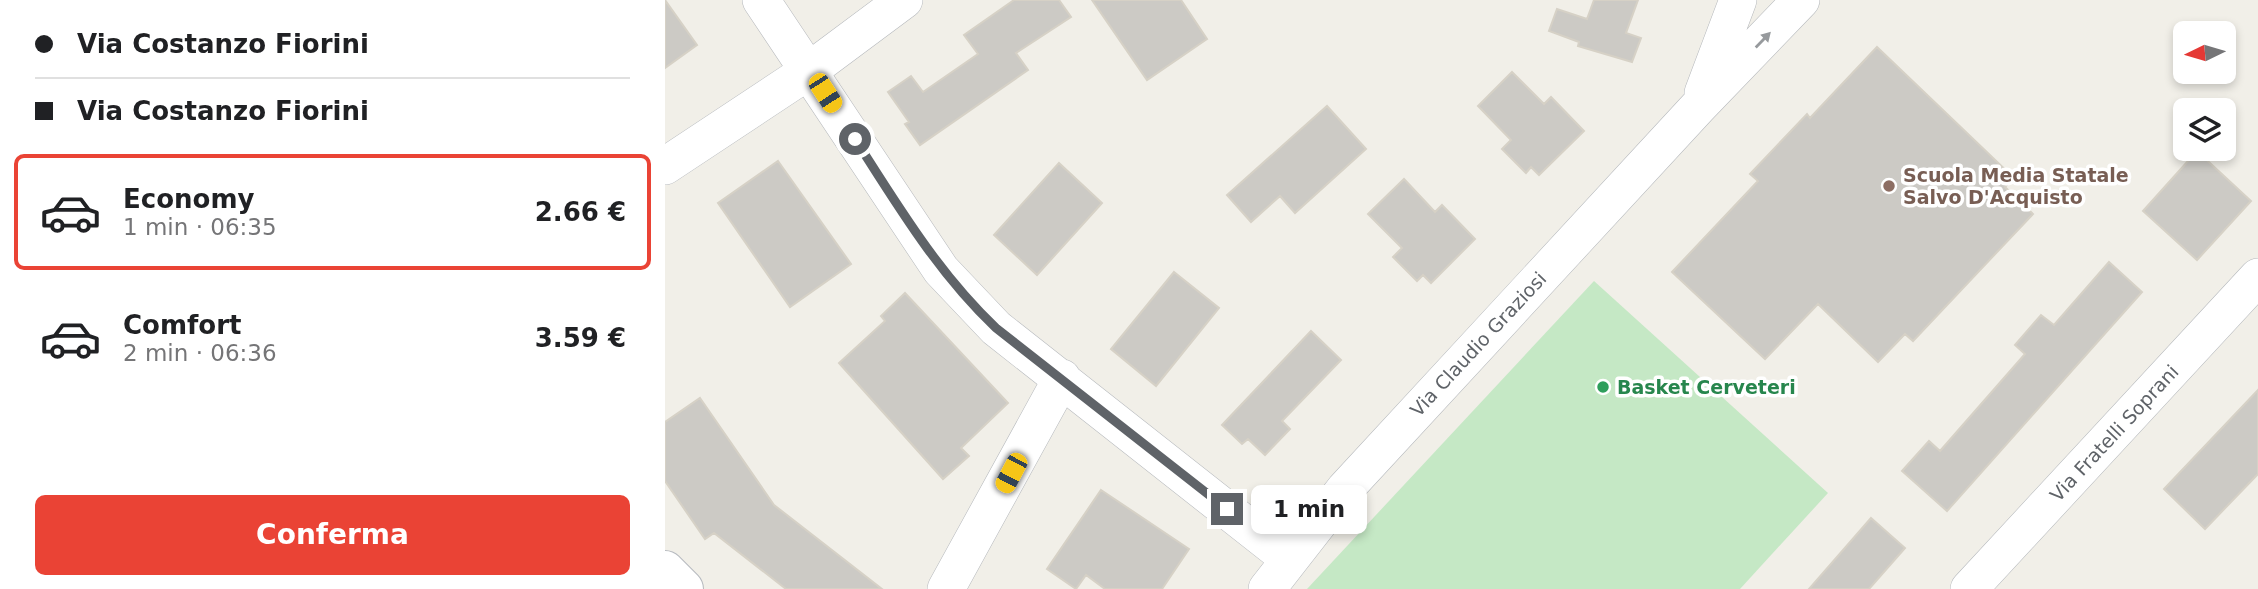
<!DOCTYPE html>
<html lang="it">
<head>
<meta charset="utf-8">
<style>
  body { margin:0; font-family:"DejaVu Sans",sans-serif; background:#f2f2f2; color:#202124; height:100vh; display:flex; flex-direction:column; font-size:26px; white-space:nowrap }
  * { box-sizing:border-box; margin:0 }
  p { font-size:23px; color:#757577 }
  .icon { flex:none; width:38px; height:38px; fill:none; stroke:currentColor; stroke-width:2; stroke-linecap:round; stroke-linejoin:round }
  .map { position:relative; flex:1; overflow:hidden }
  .details { display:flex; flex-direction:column; background:#fff; width:665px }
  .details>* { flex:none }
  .hud { display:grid; align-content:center; height:154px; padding:0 35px; background:#fff }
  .needle { width:46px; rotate:265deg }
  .controls { position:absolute; left:1508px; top:21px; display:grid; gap:14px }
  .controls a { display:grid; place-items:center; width:63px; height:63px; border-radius:10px; background:#fff; box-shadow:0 4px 10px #0003; font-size:35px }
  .end { position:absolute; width:32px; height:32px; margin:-16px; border:9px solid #5f6368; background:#fff; box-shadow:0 0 0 4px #fff }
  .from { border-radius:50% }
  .bubble { position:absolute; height:49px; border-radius:10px; background:#fff; box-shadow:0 4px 10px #0003; font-size:23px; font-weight:700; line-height:49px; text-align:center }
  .car { position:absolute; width:21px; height:42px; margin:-21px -10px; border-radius:9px; box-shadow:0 0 5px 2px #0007; background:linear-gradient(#f5c518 24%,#345 0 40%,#f5c518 0 76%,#345 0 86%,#f5c518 0) }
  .hud b { display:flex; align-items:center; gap:24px; height:66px; font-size:26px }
  .hud b+b { border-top:2px solid #e0e0e0 }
  .hud i { width:18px; height:18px; background:#202124 }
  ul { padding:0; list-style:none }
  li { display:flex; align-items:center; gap:21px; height:116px; margin:0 14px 10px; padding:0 21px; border:4px solid transparent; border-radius:10px }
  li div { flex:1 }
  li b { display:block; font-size:26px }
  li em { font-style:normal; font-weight:700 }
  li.on { border-color:#ea4335 }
  li>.icon { width:63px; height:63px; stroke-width:1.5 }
  .primary-button { display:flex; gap:14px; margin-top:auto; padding:14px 35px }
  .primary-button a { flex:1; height:80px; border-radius:10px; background:#ea4335; color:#fff; font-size:28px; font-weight:700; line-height:80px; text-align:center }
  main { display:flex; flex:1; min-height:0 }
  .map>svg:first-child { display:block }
  .green { fill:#c5e8c5 }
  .building { fill:#cccac5; stroke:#d6d1c6; stroke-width:2 }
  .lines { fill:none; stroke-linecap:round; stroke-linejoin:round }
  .street-casing { stroke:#b5b8bc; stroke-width:38 }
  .secondary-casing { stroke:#b6babf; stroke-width:40 }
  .street { stroke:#fff; stroke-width:37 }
  .secondary { stroke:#fff; stroke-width:38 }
  .oneway { fill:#979a9d }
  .route { stroke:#5f6368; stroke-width:9 }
  .education-dot { fill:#8d6e63; stroke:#fff; stroke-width:2.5 }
  .leisure-dot { fill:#2e9e5b; stroke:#fff; stroke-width:2.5 }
  .labels { text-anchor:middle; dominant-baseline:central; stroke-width:7; stroke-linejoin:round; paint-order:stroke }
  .education-label { font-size:19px; font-weight:bold; fill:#785e54; stroke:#fff; text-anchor:start }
  .street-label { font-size:19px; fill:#5f6368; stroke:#fff }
  .leisure-label { font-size:19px; font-weight:bold; fill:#27864d; stroke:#fff; text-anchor:start }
</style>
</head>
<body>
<main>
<section class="details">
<div class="hud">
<b><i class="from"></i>Via Costanzo Fiorini</b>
<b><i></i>Via Costanzo Fiorini</b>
</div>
<ul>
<li class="on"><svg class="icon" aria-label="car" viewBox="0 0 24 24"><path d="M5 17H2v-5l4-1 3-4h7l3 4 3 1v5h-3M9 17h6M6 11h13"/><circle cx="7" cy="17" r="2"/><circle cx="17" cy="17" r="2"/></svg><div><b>Economy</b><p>1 min · 06:35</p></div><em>2.66 €</em></li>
<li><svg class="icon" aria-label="car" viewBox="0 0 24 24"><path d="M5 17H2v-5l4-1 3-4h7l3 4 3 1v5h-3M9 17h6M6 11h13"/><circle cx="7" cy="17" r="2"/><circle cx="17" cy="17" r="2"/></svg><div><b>Comfort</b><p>2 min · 06:36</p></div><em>3.59 €</em></li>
</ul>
<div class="primary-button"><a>Conferma</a></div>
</section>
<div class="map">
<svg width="1593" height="589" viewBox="0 0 1593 589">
  <rect width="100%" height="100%" fill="#f1efe8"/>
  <path class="green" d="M 929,281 L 1163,493 L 1075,589 L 642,589 Z"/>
  <path class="building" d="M 0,0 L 32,45 L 0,68 Z
    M 349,0 L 394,0 L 406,17 L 351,53 L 363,70 L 255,145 L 240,124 L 244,122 L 223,92 L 246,76 L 258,92 L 313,54 L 299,35 Z
    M 427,0 L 516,0 L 542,39 L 482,80 Z
    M 929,0 L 973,0 L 961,33 L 976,38 L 967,62 L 913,46 L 914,42 L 884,31 L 892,9 L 922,19 Z
    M 1212,47 L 1349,178 L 1340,187 L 1368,214 L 1248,341 L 1240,334 L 1213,362 L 1153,304 L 1100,359 L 1007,272 L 1093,181 L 1085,174 L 1142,114 L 1145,118 Z
    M 847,72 L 879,104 L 886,97 L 919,131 L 874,175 L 866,167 L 861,173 L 837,149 L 846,140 L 813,106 Z
    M 662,106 L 701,149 L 630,213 L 615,196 L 586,222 L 562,195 Z
    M 1532,151 L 1586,201 L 1532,260 L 1478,211 Z
    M 113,161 L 186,264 L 125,307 L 53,203 Z
    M 394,163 L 437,203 L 372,275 L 329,235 Z
    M 739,179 L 770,212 L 777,205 L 810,239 L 766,283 L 758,275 L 752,281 L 728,257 L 737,248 L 703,214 Z
    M 1444,262 L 1477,292 L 1282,511 L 1237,471 L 1264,441 L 1275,451 L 1360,354 L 1350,345 L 1376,315 L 1389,325 Z
    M 509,272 L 554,308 L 491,386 L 446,349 Z
    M 240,293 L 343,403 L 296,448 L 304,456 L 278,479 L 174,363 L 220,321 L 216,316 Z
    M 646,331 L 676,360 L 617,421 L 625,429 L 600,455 L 583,439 L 577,444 L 557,425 Z
    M 1593,390 L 1593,474 L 1540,529 L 1499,489 Z
    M 35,398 L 109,505 L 217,589 L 121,589 L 49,533 L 40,539 L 0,481 L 0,422 Z
    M 436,490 L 524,549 L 497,589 L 440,589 L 421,575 L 411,589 L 382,569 Z
    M 1206,518 L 1240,548 L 1204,589 L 1144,589 Z"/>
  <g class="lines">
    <g class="street-casing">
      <path id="street" d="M 96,0 L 276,270 L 331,328 L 623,558
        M 1038,93 L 1073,0
        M 0,166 L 145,70 L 239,0
        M 281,589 L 397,378
        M 602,589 L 680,489 L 1033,107 L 1136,0
        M 1304,589 L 1593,277"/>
    </g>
    <g class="secondary-casing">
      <path id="secondary" d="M 0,570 L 19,589"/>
    </g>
    <use href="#street" class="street"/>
    <use href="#secondary" class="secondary"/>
  </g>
  <defs><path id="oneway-solid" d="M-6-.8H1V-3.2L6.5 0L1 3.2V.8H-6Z" transform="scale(1.75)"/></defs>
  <use class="oneway" href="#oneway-solid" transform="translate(1098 40) rotate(-46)"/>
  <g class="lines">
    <path class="route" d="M 190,139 C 233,206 273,273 331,328 L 562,509"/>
  </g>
  <circle class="education-dot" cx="1224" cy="186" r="7"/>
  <circle class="leisure-dot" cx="938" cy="387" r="7"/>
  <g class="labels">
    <g class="education-label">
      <text x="1238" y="175">Scuola Media Statale<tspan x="1238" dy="22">Salvo D'Acquisto</tspan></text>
    </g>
    <g class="street-label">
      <text transform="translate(813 344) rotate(-47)">Via Claudio Graziosi</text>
      <text transform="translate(1449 433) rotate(-47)">Via Fratelli Soprani</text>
    </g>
    <g class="leisure-label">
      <text x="952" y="387">Basket Cerveteri</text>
    </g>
  </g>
</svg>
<div class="controls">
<a><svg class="needle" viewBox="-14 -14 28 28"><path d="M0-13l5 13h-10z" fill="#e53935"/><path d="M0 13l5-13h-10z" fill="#757577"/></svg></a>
<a><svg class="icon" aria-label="layers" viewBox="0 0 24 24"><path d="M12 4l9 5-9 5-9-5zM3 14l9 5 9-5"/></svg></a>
</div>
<i class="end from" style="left:190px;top:139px"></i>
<i class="end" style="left:562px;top:509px"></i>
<div class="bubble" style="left:586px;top:485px;width:116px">1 min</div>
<i class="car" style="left:160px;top:93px;rotate:147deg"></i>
<i class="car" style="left:346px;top:473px;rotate:208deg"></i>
</div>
</main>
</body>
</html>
